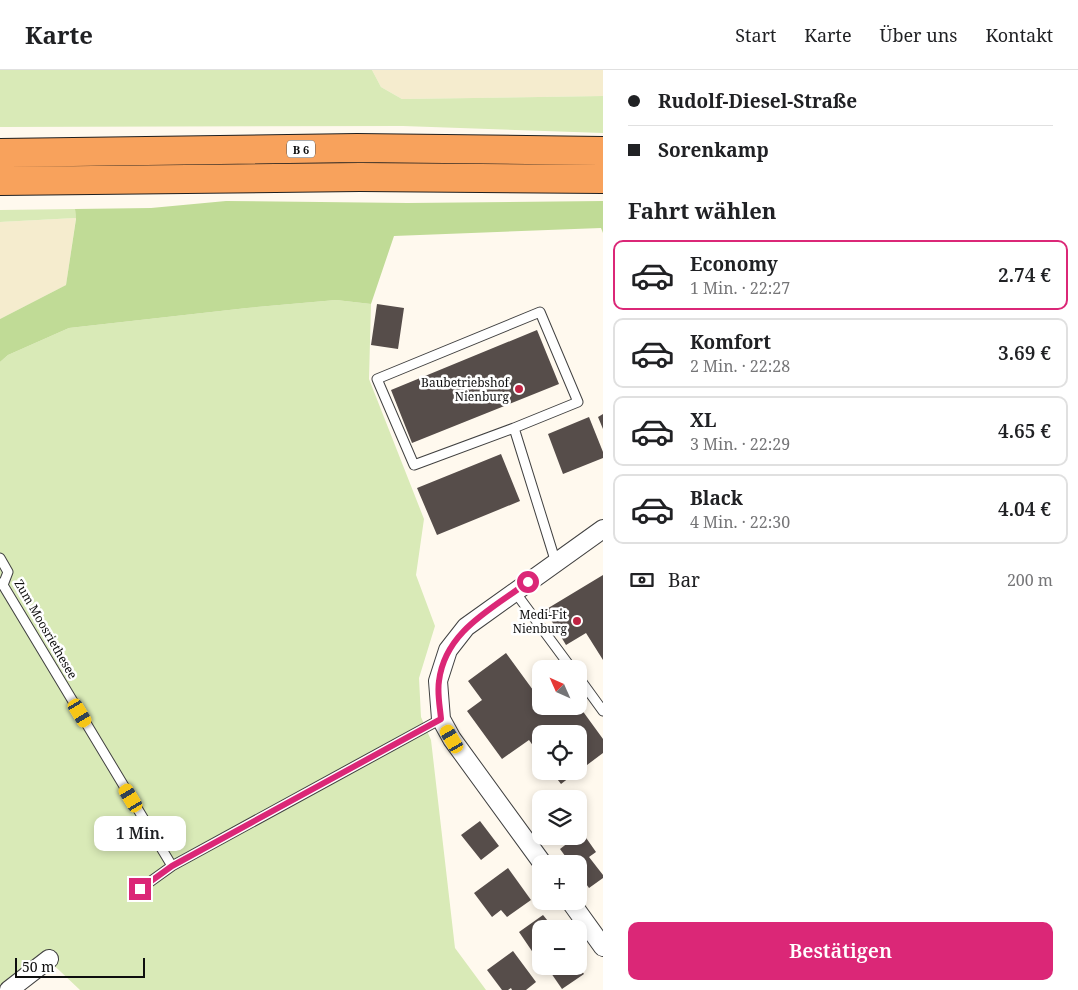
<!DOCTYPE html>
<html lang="de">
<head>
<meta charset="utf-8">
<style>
  body { margin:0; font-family:"Noto Serif",serif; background:#f6f6f6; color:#202124; height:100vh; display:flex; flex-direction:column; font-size:19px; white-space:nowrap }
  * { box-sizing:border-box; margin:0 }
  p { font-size:16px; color:#757577 }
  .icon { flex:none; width:28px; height:28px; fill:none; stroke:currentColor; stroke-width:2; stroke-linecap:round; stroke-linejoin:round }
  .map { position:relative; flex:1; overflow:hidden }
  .details { display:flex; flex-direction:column; background:#fff; width:475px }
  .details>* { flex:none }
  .banner { display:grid; align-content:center; height:110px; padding:0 25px; background:#fff }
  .needle { width:32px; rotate:315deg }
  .buttons { position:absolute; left:532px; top:590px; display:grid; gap:10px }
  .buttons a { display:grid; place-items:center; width:55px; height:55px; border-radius:10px; background:#fff; box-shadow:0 2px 8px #0003; font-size:25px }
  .scale { position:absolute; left:15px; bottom:12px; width:130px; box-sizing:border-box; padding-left:5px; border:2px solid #0e0e0e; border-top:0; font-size:14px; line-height:18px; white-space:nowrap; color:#0e0e0e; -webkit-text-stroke:4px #fff; paint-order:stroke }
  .end { position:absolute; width:22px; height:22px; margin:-11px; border:6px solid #db2777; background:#fff; box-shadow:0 0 0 2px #fff }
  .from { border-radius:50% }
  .bubble { position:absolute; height:35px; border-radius:10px; background:#fff; box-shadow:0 2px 8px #0003; font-size:16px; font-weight:600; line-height:35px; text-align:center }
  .car { position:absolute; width:15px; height:30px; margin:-15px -8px; border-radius:6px; box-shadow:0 0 4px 1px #0007; background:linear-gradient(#f5c518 24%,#345 0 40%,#f5c518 0 76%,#345 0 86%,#f5c518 0) }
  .banner b { display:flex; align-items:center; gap:18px; height:48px; font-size:19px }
  .banner b+b { border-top:1px solid #e0e0e0 }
  .banner i { width:12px; height:12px; background:#202124 }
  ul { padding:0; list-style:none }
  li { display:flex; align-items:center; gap:15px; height:70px; margin:0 10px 8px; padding:0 15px; border:2px solid #e0e0e0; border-radius:10px }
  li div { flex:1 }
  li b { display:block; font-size:19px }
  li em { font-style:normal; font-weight:600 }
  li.active { border-color:#db2777 }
  li>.icon { width:45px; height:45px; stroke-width:1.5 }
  h2 { padding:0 25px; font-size:22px; line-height:60px }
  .pay { display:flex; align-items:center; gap:12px; height:55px; padding:0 25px; font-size:19px }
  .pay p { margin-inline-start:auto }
  .button { display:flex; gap:10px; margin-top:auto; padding:10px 25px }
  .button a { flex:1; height:58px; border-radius:10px; background:#db2777; color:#fff; font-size:20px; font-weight:600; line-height:58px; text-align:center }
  header { display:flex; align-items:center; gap:30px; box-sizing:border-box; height:70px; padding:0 25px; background:#fff; border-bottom:1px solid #e0e0e0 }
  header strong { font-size:24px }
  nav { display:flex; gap:28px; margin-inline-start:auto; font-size:18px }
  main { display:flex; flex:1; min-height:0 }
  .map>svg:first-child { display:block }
  .farmland { fill:#f5ecce }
  .green { fill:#d9eab7 }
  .forest { fill:#c0db96 }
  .building { fill:#564d4a }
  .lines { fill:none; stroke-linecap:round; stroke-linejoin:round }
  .service-casing { stroke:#414141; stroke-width:11 }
  .minor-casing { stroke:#414141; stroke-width:20 }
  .trunk-casing { stroke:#1f1f1f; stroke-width:30 }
  .service { stroke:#fff; stroke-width:9 }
  .minor { stroke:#fff; stroke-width:18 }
  .trunk { stroke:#f8a25c; stroke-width:28 }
  .route { stroke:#db2777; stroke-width:6 }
  .poi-dot { fill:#bf2443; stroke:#fff; stroke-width:2 }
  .labels { text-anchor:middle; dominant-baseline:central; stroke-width:5; stroke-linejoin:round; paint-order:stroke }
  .shield { fill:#fff; stroke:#565656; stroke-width:1 }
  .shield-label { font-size:11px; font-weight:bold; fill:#0e0e0e }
  .poi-label { font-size:12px; fill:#0e0e0e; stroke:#fff; text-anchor:end }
  .street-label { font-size:12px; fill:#0e0e0e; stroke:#fff }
</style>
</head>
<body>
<header>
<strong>Karte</strong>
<nav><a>Start</a><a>Karte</a><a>Über uns</a><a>Kontakt</a></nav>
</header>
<main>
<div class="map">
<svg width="603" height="920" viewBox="0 0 603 920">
  <rect width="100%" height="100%" fill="#fff9ee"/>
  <path class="farmland" d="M 372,0 L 603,0 L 603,26 L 402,29 L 381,17 Z
    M 76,148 L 66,215 L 0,249 L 0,152 Z"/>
  <path class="green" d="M 0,0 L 372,0 L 381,17 L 402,29 L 603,26 L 603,63 L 403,56 L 0,57 Z
    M 75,139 L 76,148 L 0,152 L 0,140 Z
    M 336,230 L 371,234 L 369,309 L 424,449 L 416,505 L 435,556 L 419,608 L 421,647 L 431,670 L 455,878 L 486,920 L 80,920 L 43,885 L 0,918 L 0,292 L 8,285 L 69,258 L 247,238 Z"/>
  <path class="forest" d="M 226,131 L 408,133 L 603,131 L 603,163 L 601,158 L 394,166 L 371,234 L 336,230 L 247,238 L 69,258 L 8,285 L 0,292 L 0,249 L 66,215 L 76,149 L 75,139 L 151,138 Z"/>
  <path class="building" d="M 377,234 L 404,238 L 398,279 L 371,275 Z
    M 537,260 L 559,314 L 412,373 L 391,320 Z
    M 603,344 L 603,359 L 598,347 Z
    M 589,347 L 603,382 L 603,388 L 563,404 L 548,364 Z
    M 501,384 L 520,431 L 437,465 L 417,418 Z
    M 603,505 L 603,590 L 586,563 L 566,575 L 545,540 Z
    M 506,583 L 541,631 L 541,636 L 545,636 L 550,642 L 558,636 L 579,636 L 603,669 L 603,683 L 579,701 L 579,664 L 541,664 L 541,687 L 529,670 L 502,689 L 467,641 L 482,630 L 468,611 Z
    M 551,701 L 578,701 L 561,714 Z
    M 480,751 L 499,776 L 481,790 L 461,765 Z
    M 582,762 L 596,782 L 589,787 L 603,805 L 603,808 L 589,818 L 579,804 L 579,794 L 571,794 L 560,779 Z
    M 508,798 L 531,830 L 507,847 L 501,840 L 492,847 L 474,823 Z
    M 543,845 L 552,856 L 548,859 L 541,859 L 541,887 L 538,890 L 519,862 Z
    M 513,881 L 536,912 L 526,920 L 512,920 L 511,918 L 508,920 L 502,920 L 487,900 Z
    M 561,896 L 578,896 L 584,904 L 562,919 L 551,903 Z"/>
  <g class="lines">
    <g class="service-casing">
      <path id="service" d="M 514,358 L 414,395 L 377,309 L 540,242 L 578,332 L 514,358 L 556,493
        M 0,488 L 8,502 L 3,515
        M 0,513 L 3,515 L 172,796
        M 515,522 L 572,599
        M 579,608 L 603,641
        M 140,819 L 172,796 L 441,649"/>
    </g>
    <g class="minor-casing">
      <path id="minor" d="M 543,794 L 452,669 L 441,649 L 438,611 L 448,580 L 466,557 L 603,459
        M 570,831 L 603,877
        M 9,920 L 49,889"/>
    </g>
    <g class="trunk-casing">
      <path id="trunk" d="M 0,83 L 357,78 L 603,81
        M 0,111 L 360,107 L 603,109"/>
    </g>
    <use href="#service" class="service"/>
    <use href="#minor" class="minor"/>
    <use href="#trunk" class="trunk"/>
  </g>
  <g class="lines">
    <path class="route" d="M 140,819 L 172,796 L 441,649 C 440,637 437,623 439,611 C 445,561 492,539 528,512"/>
  </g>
  <g class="poi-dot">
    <circle cx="519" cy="319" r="5"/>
    <circle cx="577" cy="551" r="5"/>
  </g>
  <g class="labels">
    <rect class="shield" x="287" y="70.5" width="28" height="17" rx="4"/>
    <g class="shield-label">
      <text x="301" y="79">B 6</text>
    </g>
    <g class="poi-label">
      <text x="509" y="312">Baubetriebshof<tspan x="509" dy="14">Nienburg</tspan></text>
      <text x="567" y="544">Medi-Fit<tspan x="567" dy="14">Nienburg</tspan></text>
    </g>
    <g class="street-label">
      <text transform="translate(46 559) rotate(60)">Zum Moosriethesee</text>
    </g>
  </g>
</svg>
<div class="buttons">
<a><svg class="needle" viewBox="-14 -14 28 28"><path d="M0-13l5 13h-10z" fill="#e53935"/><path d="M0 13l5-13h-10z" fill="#757577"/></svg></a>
<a><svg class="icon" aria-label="locate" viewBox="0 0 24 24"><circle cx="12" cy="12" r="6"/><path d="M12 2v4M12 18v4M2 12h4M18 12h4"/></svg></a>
<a><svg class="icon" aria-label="layers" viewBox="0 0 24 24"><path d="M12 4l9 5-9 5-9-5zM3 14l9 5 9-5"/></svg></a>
<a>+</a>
<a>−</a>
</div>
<div class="scale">50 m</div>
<i class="end from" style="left:528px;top:512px"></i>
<i class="end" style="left:140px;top:819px"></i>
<div class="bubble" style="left:94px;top:746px;width:92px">1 Min.</div>
<i class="car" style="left:80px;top:643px;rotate:149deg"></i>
<i class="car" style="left:452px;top:669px;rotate:330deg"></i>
<i class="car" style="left:131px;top:728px;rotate:329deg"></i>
</div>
<section class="details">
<div class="banner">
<b><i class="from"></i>Rudolf-Diesel-Straße</b>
<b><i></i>Sorenkamp</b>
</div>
<h2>Fahrt wählen</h2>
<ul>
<li class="active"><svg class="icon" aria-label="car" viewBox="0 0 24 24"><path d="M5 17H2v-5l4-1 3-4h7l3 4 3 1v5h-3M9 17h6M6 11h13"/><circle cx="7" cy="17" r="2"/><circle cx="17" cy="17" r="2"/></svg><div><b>Economy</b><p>1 Min. · 22:27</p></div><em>2.74 €</em></li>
<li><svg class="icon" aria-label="car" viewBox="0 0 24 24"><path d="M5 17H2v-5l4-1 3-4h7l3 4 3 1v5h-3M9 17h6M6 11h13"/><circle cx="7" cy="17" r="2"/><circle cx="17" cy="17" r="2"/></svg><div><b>Komfort</b><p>2 Min. · 22:28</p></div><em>3.69 €</em></li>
<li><svg class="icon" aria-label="car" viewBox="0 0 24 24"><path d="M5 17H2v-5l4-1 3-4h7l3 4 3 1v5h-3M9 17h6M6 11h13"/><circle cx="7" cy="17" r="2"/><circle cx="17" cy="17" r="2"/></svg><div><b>XL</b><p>3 Min. · 22:29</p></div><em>4.65 €</em></li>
<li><svg class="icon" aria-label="car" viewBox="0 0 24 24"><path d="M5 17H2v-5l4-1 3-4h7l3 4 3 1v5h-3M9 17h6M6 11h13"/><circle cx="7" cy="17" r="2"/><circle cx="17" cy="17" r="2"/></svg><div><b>Black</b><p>4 Min. · 22:30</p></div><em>4.04 €</em></li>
</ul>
<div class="pay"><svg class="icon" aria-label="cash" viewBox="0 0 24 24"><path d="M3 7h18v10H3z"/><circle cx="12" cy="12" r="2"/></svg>Bar<p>200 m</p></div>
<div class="button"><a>Bestätigen</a></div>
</section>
</main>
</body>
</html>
